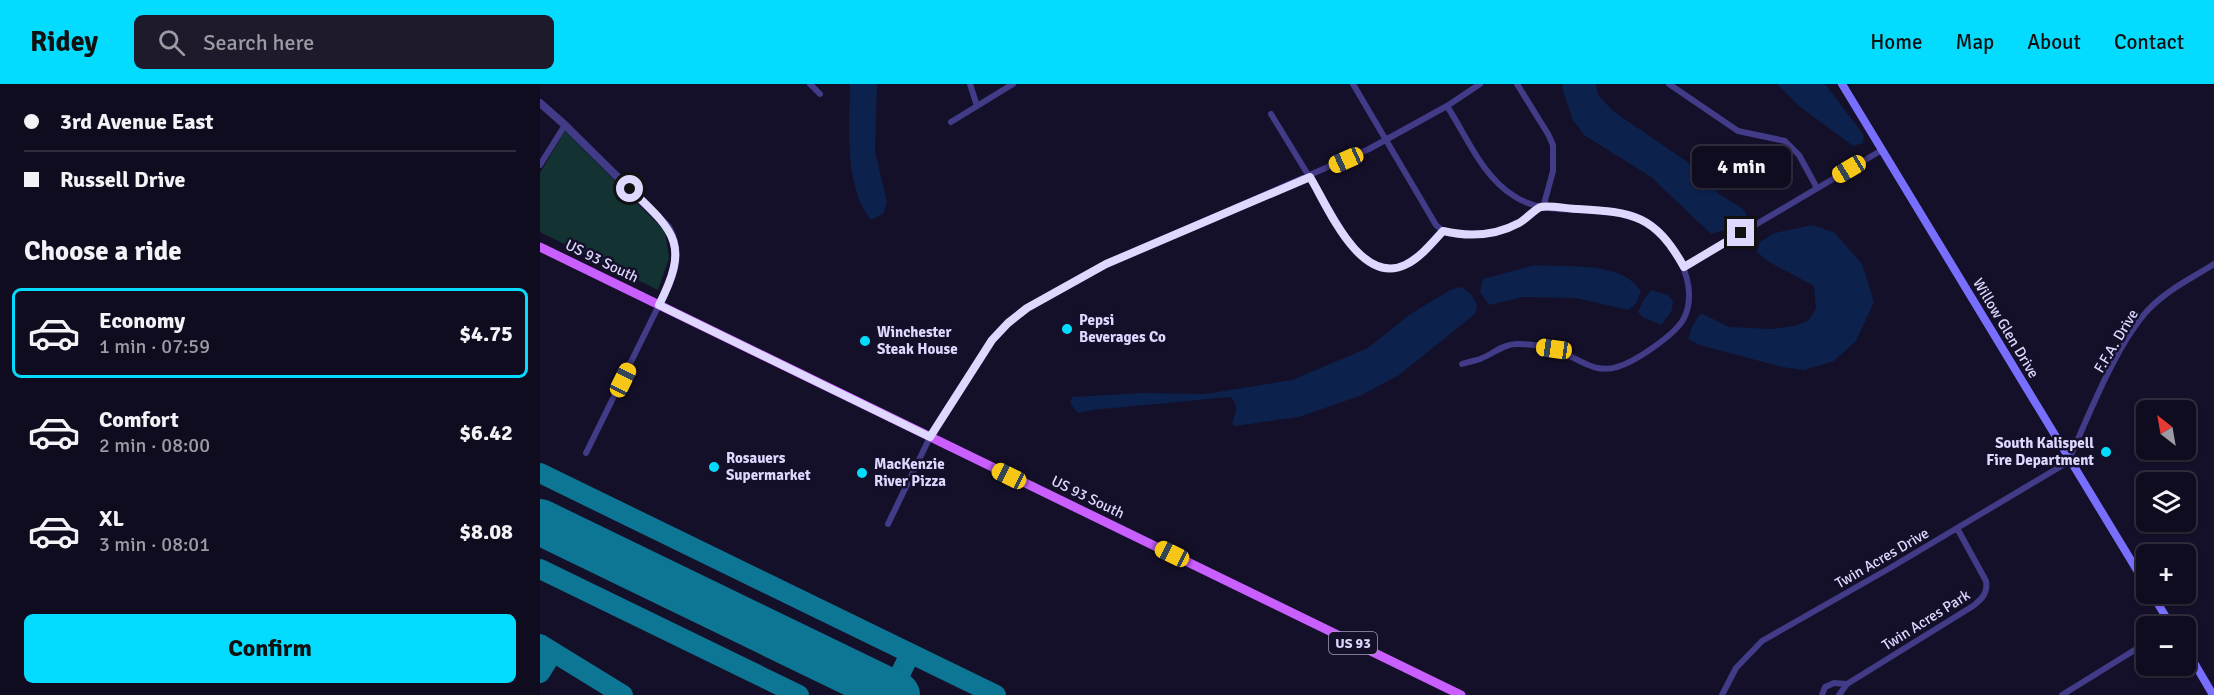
<!DOCTYPE html>
<html lang="en">
<head>
<meta charset="utf-8">
<style>
  body { margin:0; font-family:Signika,sans-serif; background:#1e1a2c; color:#f1f3f6; height:100vh; display:flex; flex-direction:column; font-size:22px; white-space:nowrap }
  * { box-sizing:border-box; margin:0 }
  p { font-size:20px; color:#9c9ba4 }
  .icon { flex:none; width:33px; height:33px; fill:none; stroke:currentColor; stroke-width:2; stroke-linecap:round; stroke-linejoin:round }
  .map { position:relative; flex:1; overflow:hidden }
  .sheet { display:flex; flex-direction:column; background:#100c1f; width:540px }
  .sheet>* { flex:none }
  .hud { display:grid; align-content:center; height:132px; padding:0 24px; background:#100c1f }
  .needle { width:39px; rotate:329deg }
  .controls { position:absolute; left:1596px; top:316px; display:grid; gap:12px }
  .controls a { display:grid; place-items:center; width:60px; height:60px; border-radius:9px; background:#100c1f; box-shadow:0 2px 4px #0004,0 0 0 2px #302c3d; font-size:30px }
  .end { position:absolute; width:27px; height:27px; margin:-14px; border:8px solid #ded8ff; background:#111; box-shadow:0 0 0 3px #111 }
  .from { border-radius:50% }
  .bubble { position:absolute; height:42px; border-radius:9px; background:#100c1f; box-shadow:0 2px 4px #0004,0 0 0 2px #302c3d; font-size:20px; font-weight:800; line-height:42px; text-align:center }
  .car { position:absolute; width:18px; height:36px; margin:-18px -9px; border-radius:8px; box-shadow:0 0 4px 2px #0007; background:linear-gradient(#f5c518 24%,#345 0 40%,#f5c518 0 76%,#345 0 86%,#f5c518 0) }
  .hud b { display:flex; align-items:center; gap:21px; height:57px; font-size:22px }
  .hud b+b { border-top:2px solid #302c3d }
  .hud i { width:15px; height:15px; background:#f1f3f6 }
  ul { padding:0; list-style:none }
  li { display:flex; align-items:center; gap:18px; height:90px; margin:0 12px 9px; padding:0 12px; border:3px solid transparent; border-radius:9px }
  li div { flex:1 }
  li b { display:block; font-size:22px }
  li em { font-style:normal; font-weight:800 }
  li.active { border-color:#04dcff }
  li>.icon { width:54px; height:54px; stroke-width:1.5 }
  h2 { padding:0 24px; font-size:27px; line-height:72px }
  .primary-button { display:flex; gap:12px; margin-top:auto; padding:12px 24px }
  .primary-button a { flex:1; height:69px; border-radius:9px; background:#04dcff; color:#111; font-size:24px; font-weight:800; line-height:69px; text-align:center }
  header { display:flex; align-items:center; gap:36px; box-sizing:border-box; height:84px; padding:0 30px; background:#04dcff; color:#111 }
  header strong { font-size:28px }
  nav { display:flex; gap:33px; margin-inline-start:auto; font-size:21px }
  .search { width:420px; height:54px; background:#1e1a2c; display:flex; align-items:center; gap:15px; box-sizing:border-box; padding:0 21px; border-radius:9px; color:#9c9ba4; font-size:22px }
  main { display:flex; flex:1; min-height:0 }
  .map>svg:first-child { display:block }
  .green { fill:#133333 }
  .water { fill:#0c214b }
  .lines { fill:none; stroke-linecap:round; stroke-linejoin:round }
  .taxiway { stroke:#0c7694; stroke-width:20 }
  .runway { stroke:#0c7694; stroke-width:46 }
  .minor { stroke:#413b88; stroke-width:6 }
  .tertiary { stroke:#413b88; stroke-width:8 }
  .secondary { stroke:#786fff; stroke-width:8 }
  .primary { stroke:#c95fff; stroke-width:9 }
  .route { stroke:#ded8ff; stroke-width:8 }
  .poi-dot { fill:#04dcff; stroke:#151029; stroke-width:2 }
  .labels { text-anchor:middle; dominant-baseline:central; stroke-width:5; stroke-linejoin:round; paint-order:stroke }
  .shield { fill:#151029; stroke:#a29cbf; stroke-width:1.5 }
  .shield-label { font-size:14px; font-weight:bold; fill:#ded8ff }
  .street-label { font-size:15px; fill:#ded8ff; stroke:#151029 }
  .poi-label { font-size:15px; font-weight:bold; fill:#ded8ff; stroke:#151029; text-anchor:start }
</style>
</head>
<body>
<header>
<strong>Ridey</strong>
<div class="search"><svg class="icon" aria-label="search" viewBox="0 0 24 24"><circle cx="10" cy="10" r="6"/><path d="M15 15l6 6"/></svg>Search here</div>
<nav><a>Home</a><a>Map</a><a>About</a><a>Contact</a></nav>
</header>
<main>
<section class="sheet">
<div class="hud">
<b><i class="from"></i>3rd Avenue East</b>
<b><i></i>Russell Drive</b>
</div>
<h2>Choose a ride</h2>
<ul>
<li class="active"><svg class="icon" aria-label="car" viewBox="0 0 24 24"><path d="M5 17H2v-5l4-1 3-4h7l3 4 3 1v5h-3M9 17h6M6 11h13"/><circle cx="7" cy="17" r="2"/><circle cx="17" cy="17" r="2"/></svg><div><b>Economy</b><p>1 min · 07:59</p></div><em>$4.75</em></li>
<li><svg class="icon" aria-label="car" viewBox="0 0 24 24"><path d="M5 17H2v-5l4-1 3-4h7l3 4 3 1v5h-3M9 17h6M6 11h13"/><circle cx="7" cy="17" r="2"/><circle cx="17" cy="17" r="2"/></svg><div><b>Comfort</b><p>2 min · 08:00</p></div><em>$6.42</em></li>
<li><svg class="icon" aria-label="car" viewBox="0 0 24 24"><path d="M5 17H2v-5l4-1 3-4h7l3 4 3 1v5h-3M9 17h6M6 11h13"/><circle cx="7" cy="17" r="2"/><circle cx="17" cy="17" r="2"/></svg><div><b>XL</b><p>3 min · 08:01</p></div><em>$8.08</em></li>
</ul>
<div class="primary-button"><a>Confirm</a></div>
</section>
<div class="map">
<svg width="1674" height="611" viewBox="0 0 1674 611">
  <rect width="100%" height="100%" fill="#151029"/>
  <path class="green" d="M 25,47 L 125,147 L 129,174 L 118,206 L 0,148 L 0,89 Z"/>
  <path class="water" d="M 310,0 L 337,0 L 335,67 L 347,119 L 343,130 L 331,136 C 304,101 309,43 310,0 Z
    M 1023,0 L 1056,0 L 1058,11 L 1073,27 L 1149,79 L 1179,110 L 1203,125 L 1207,131 L 1184,146 L 1171,150 L 1111,93 L 1044,51 L 1033,36 L 1022,4 Z
    M 1237,0 L 1285,0 L 1320,46 L 1324,52 L 1323,59 L 1313,62 L 1259,22 Z
    M 1273,141 L 1295,149 L 1322,180 L 1334,218 L 1316,257 L 1294,277 L 1264,286 L 1242,283 L 1160,261 L 1148,255 L 1152,243 L 1159,231 L 1163,230 L 1189,243 L 1231,245 L 1255,242 L 1269,236 L 1276,224 L 1274,202 L 1229,178 L 1217,168 L 1220,158 L 1235,149 Z
    M 995,181 C 1027,184 1083,176 1101,208 L 1096,220 L 1088,226 L 1036,214 L 983,213 L 949,221 L 940,208 L 943,195 Z
    M 922,203 L 932,211 L 937,222 L 935,230 L 859,291 L 822,311 L 759,333 L 695,342 L 692,340 C 695,329 700,321 690,313 L 552,326 L 538,329 L 530,319 L 532,313 L 602,309 L 665,310 L 752,296 L 828,264 L 869,231 L 912,205 Z
    M 1111,206 L 1128,211 L 1133,217 L 1132,226 L 1121,241 L 1103,233 L 1098,228 L 1104,215 Z"/>
  <g class="lines">
    <path class="taxiway" d="M 0,389 L 456,611
      M 0,485 L 259,611
      M 0,560 L 83,611
      M 0,589 L 13,568
      M 350,611 L 370,570"/>
    <path class="runway" d="M 0,438 L 357,611"/>
    <path class="minor" d="M 270,0 L 280,10
      M 430,0 L 437,22
      M 813,0 L 896,141 L 903,147
      M 1129,0 L 1198,47 L 1245,57 L 1259,71 L 1277,104
      M 907,22 C 927,53 942,92 974,112 C 1011,137 1063,116 1102,135 C 1133,150 1162,203 1143,236 C 1133,252 1095,278 1077,283 C 1053,291 1035,271 1013,265 C 1003,262 988,260 977,260 C 963,260 953,270 940,275 C 934,277 928,278 922,280
      M 731,30 L 806,153 C 844,205 866,186 903,147
      M 411,38 L 473,0
      M 0,81 L 25,41
      M 903,147 L 935,151 L 959,147 L 979,139 L 1004,120 L 1013,87 L 1013,61 L 1008,50 L 977,0
      M 1144,183 L 1342,66
      M 46,369 L 119,221
      M 348,440 L 390,353 L 404,329 L 452,256 L 468,239 L 487,224 L 566,180 L 829,65 L 907,22 L 940,0
      M 1182,611 L 1196,584 L 1222,557 L 1350,484 L 1523,381 L 1530,373 C 1550,329 1576,260 1609,225 C 1627,206 1652,194 1674,180
      M 1282,611 L 1285,603 L 1294,599 L 1307,600
      M 1299,611 L 1307,600 L 1433,522 C 1442,515 1448,509 1446,497 L 1417,444
      M 1522,611 L 1606,559"/>
    <path class="tertiary" d="M 0,19 L 25,41 L 128,143 C 144,171 132,195 119,221"/>
    <path class="secondary" d="M 1302,0 L 1606,501
      M 1612,510 L 1632,543
      M 1646,565 L 1673,611"/>
    <path class="primary" d="M 0,163 L 921,611"/>
  </g>
  <g class="lines">
    <path class="route" d="M 90,105 C 135,148 150,160 119,221 L 390,353 L 452,256 L 468,239 L 487,224 L 566,180 L 770,93 C 788,123 820,202 865,181 C 880,174 892,159 903,147 C 929,153 955,152 979,139 C 985,136 996,124 1001,123 C 1009,121 1029,125 1038,125 C 1093,128 1115,131 1144,183 L 1201,149"/>
  </g>
  <g class="poi-dot">
    <circle cx="527" cy="245" r="6"/>
    <circle cx="325" cy="257" r="6"/>
    <circle cx="1566" cy="368" r="6"/>
    <circle cx="174" cy="383" r="6"/>
    <circle cx="322" cy="389" r="6"/>
  </g>
  <g class="labels">
    <rect class="shield" x="789" y="548" width="48" height="22" rx="4.5"/>
    <g class="shield-label">
      <text x="813" y="559">US 93</text>
    </g>
    <g class="street-label">
      <text transform="translate(62 177) rotate(26)">US 93 South</text>
      <text transform="translate(1466 244) rotate(59)">Willow Glen Drive</text>
      <text transform="translate(1576 257) rotate(-59)">F.F.A. Drive</text>
      <text transform="translate(548 413) rotate(26)">US 93 South</text>
      <text transform="translate(1342 474) rotate(-30)">Twin Acres Drive</text>
      <text transform="translate(1386 536) rotate(-32)">Twin Acres Park</text>
    </g>
    <g class="poi-label">
      <text x="539" y="236">Pepsi<tspan x="539" dy="17">Beverages Co</tspan></text>
      <text x="337" y="248">Winchester<tspan x="337" dy="17">Steak House</tspan></text>
      <text x="1554" y="359" text-anchor="end">South Kalispell<tspan x="1554" dy="17">Fire Department</tspan></text>
      <text x="186" y="374">Rosauers<tspan x="186" dy="17">Supermarket</tspan></text>
      <text x="334" y="380">MacKenzie<tspan x="334" dy="17">River Pizza</tspan></text>
    </g>
  </g>
</svg>
<div class="controls">
<a><svg class="needle" viewBox="-14 -14 28 28"><path d="M0-13l5 13h-10z" fill="#e53935"/><path d="M0 13l5-13h-10z" fill="#9c9ba4"/></svg></a>
<a><svg class="icon" aria-label="layers" viewBox="0 0 24 24"><path d="M12 4l9 5-9 5-9-5zM3 14l9 5 9-5"/></svg></a>
<a>+</a>
<a>−</a>
</div>
<i class="end from" style="left:90px;top:105px"></i>
<i class="end" style="left:1201px;top:149px"></i>
<div class="bubble" style="left:1152px;top:62px;width:99px">4 min</div>
<i class="car" style="left:806px;top:76px;rotate:246deg"></i>
<i class="car" style="left:1309px;top:85px;rotate:239deg"></i>
<i class="car" style="left:1014px;top:265px;rotate:278deg"></i>
<i class="car" style="left:83px;top:296px;rotate:26deg"></i>
<i class="car" style="left:469px;top:392px;rotate:296deg"></i>
<i class="car" style="left:632px;top:470px;rotate:296deg"></i>
</div>
</main>
</body>
</html>
